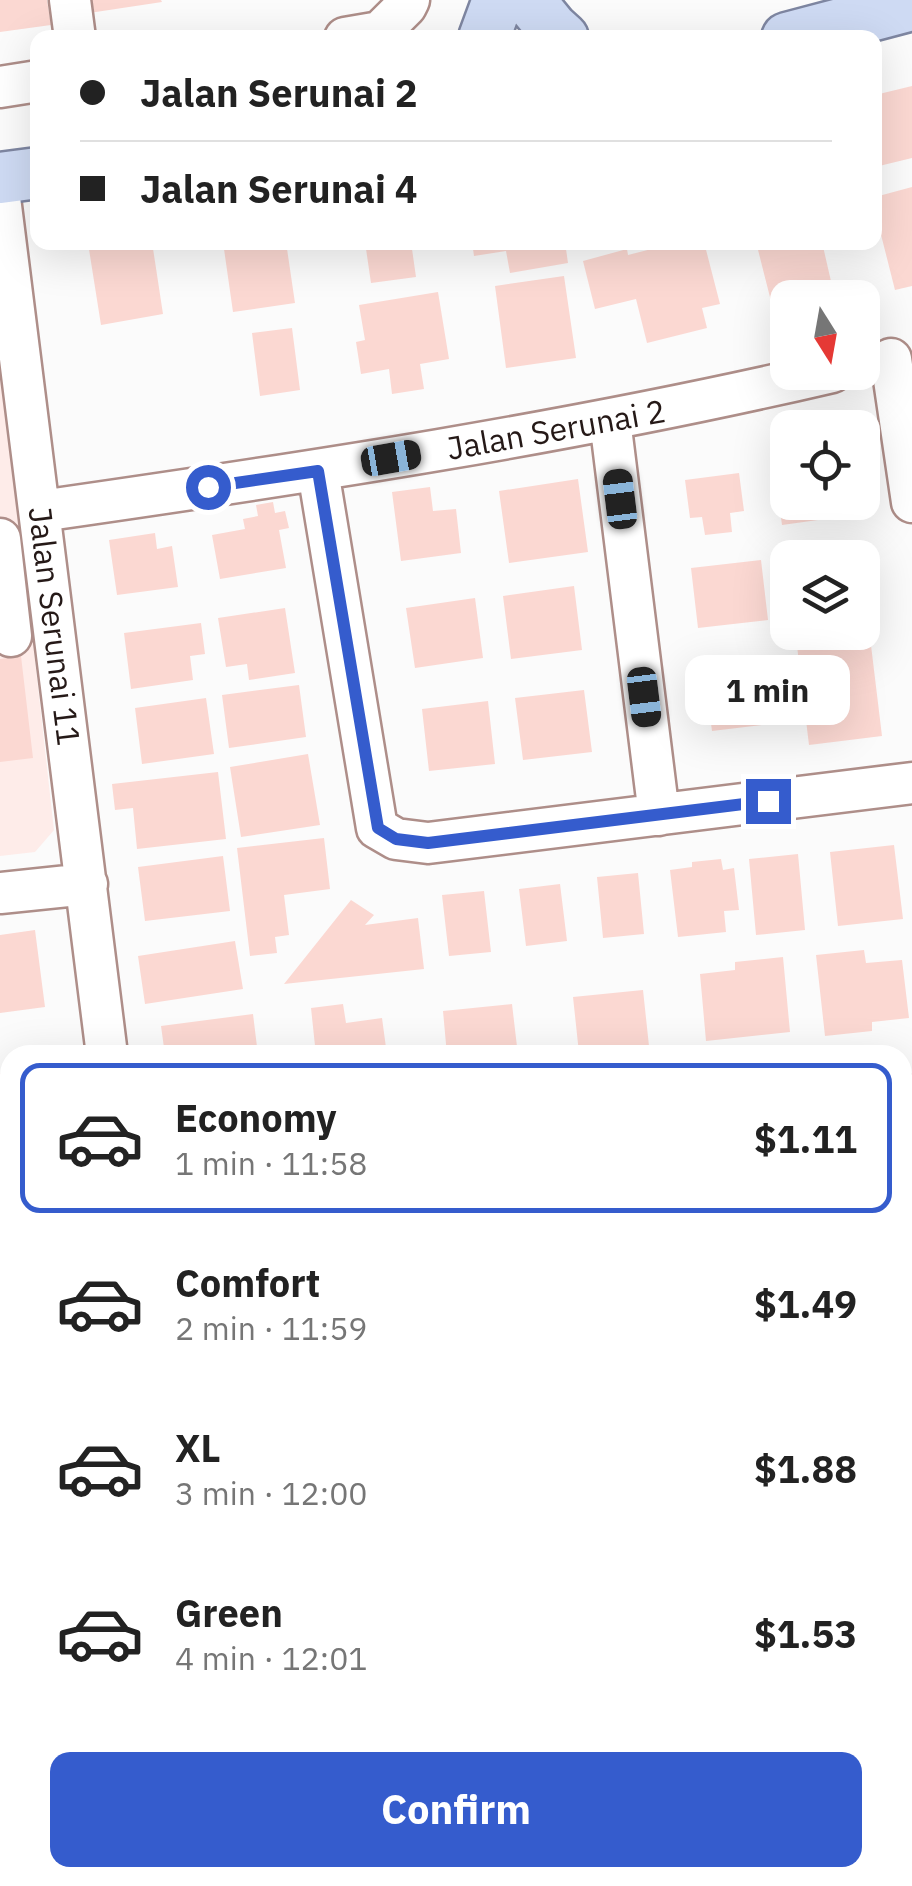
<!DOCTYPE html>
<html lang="en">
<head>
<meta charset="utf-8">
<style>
  body { margin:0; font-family:"IBM Plex Sans",sans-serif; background:#f2f2f2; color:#222; height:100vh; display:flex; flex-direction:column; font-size:38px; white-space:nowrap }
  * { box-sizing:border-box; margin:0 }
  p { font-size:32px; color:#767676 }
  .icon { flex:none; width:55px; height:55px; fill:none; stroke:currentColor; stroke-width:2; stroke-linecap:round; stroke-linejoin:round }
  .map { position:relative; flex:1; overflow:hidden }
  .details { position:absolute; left:0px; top:1045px; width:912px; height:842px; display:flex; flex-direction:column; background:#fff; border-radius:30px 30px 0 0; box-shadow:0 10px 40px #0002 }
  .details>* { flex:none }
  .hud { position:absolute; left:30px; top:30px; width:852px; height:220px; border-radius:20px; box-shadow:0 10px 40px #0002; display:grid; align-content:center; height:220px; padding:0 50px; background:#fff }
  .needle { width:65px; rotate:169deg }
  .buttons { position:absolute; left:770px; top:280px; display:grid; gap:20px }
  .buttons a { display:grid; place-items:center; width:110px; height:110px; border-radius:20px; background:#fff; box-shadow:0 10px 40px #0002; font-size:50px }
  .end { position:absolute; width:45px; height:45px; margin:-22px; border:12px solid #355ccd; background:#fff; box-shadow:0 0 0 5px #fff }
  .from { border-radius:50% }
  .bubble { position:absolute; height:70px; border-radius:20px; background:#fff; box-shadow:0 10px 40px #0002; font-size:32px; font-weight:800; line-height:70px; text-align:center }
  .car { position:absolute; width:30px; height:60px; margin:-30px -15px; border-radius:12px; box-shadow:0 0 8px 2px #0007; background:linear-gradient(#222 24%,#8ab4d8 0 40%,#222 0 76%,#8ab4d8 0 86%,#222 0) }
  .hud b { display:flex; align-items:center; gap:35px; height:95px; font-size:38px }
  .hud b+b { border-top:2px solid #e0e0e0 }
  .hud i { width:25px; height:25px; background:#222 }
  ul { padding:18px 0 0; list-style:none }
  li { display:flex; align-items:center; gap:30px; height:150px; margin:0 20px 15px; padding:0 30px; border:5px solid transparent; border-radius:20px }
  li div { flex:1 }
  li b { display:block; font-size:38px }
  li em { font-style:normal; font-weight:800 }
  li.active { border-color:#355ccd }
  li>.icon { width:90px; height:90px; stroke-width:1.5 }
  .primary-button { display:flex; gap:20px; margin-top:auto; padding:20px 50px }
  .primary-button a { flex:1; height:115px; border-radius:20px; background:#355ccd; color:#fff; font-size:40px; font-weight:800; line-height:115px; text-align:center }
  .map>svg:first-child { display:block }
  .built { fill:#feece9 }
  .building { fill:#fbd8d2 }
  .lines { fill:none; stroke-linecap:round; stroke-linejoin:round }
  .minor-casing { stroke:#ae8e89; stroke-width:45 }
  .major-casing { stroke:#7e86a1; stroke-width:55 }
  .minor { stroke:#fff; stroke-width:40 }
  .major { stroke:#cedaf3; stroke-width:50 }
  .route { stroke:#355ccd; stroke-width:12 }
  .labels { text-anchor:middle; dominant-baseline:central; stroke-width:8; stroke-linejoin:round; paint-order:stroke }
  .street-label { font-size:32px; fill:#251917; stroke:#fff }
</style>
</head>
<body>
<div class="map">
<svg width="912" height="1886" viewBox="0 0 912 1886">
  <rect width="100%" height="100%" fill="#fbfbfb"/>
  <path class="built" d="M 0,347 L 54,830 L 35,852 L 0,856 Z"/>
  <path class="building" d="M 0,0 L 47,0 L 51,25 L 0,32 Z
    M 74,0 L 161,0 L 162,2 L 76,15 Z
    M 912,86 L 912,158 L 875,167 L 875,95 Z
    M 912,187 L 912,286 L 895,290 L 875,211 L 875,197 Z
    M 93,242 L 152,242 L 163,314 L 101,325 L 88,243 Z
    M 223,242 L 286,242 L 295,303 L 233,312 Z
    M 323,242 L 358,242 L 359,245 L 324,250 Z
    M 365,242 L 411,242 L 416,277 L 371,283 Z
    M 472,242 L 565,242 L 568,263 L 510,273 L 506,251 L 474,256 Z
    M 679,242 L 704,242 L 720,304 L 702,308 L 707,328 L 647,343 L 636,299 L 595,309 L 583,261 L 627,249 L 628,255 Z
    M 756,242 L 822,242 L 833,290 L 812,295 L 813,298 L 788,298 L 788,301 L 772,305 Z
    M 564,276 L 576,358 L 506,368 L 495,286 Z
    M 438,292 L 449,359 L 420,364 L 424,389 L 392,394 L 389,369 L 361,374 L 356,342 L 365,340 L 359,305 Z
    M 292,328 L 300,390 L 260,396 L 252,333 Z
    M 788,450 L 788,502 L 852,502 L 854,515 L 782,525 L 772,452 Z
    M 739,473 L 744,511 L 730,513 L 732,532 L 705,535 L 702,517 L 690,518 L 685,480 Z
    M 578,479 L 588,552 L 509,563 L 499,491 Z
    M 430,487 L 433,511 L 456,509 L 461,553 L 401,561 L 392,492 Z
    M 273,502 L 275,513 L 285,511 L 289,528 L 279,530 L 286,568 L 220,579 L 212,535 L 245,529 L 243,519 L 258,516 L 256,505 Z
    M 155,533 L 157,549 L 172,546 L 178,587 L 117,595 L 109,540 Z
    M 856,549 L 857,558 L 809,558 L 809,555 Z
    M 761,560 L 768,620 L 698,628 L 691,568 Z
    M 574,586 L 582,650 L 511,659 L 503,596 Z
    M 475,598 L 483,658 L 415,668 L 406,608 Z
    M 285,608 L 295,673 L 249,680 L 247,664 L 226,667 L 218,618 Z
    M 201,623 L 205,654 L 190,656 L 193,680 L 131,689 L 124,633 Z
    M 870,637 L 882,736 L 809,745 L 797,646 Z
    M 21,656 L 33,758 L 0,762 L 0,659 Z
    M 770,662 L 778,723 L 712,731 L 704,670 Z
    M 299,685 L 306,737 L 229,748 L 222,695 Z
    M 584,690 L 592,752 L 523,760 L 515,698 Z
    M 206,698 L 214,754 L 142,764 L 135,708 Z
    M 488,701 L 495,764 L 429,771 L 422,709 Z
    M 308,754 L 320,825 L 241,837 L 230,767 Z
    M 218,772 L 226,839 L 137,849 L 133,808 L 115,810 L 112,784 Z
    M 324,838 L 330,889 L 284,895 L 289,935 L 275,937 L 277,953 L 250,956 L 237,848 Z
    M 894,845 L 903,919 L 838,926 L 830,852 Z
    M 798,854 L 805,930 L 756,935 L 749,859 Z
    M 223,856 L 230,911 L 145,921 L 138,867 Z
    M 721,859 L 723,870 L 734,868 L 739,910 L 724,911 L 726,932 L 678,937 L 670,870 L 692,867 L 692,862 Z
    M 638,873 L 644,934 L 603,938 L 597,877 Z
    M 560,884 L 567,941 L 526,946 L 519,889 Z
    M 484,891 L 491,952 L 449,956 L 442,895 Z
    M 351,900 L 374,915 L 365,925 L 418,918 L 424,969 L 284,984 Z
    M 35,930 L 45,1007 L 0,1013 L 0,935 Z
    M 235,941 L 243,989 L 145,1004 L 138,956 Z
    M 864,950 L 866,963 L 902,960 L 909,1018 L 872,1022 L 872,1031 L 825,1036 L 816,955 Z
    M 783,957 L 790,1032 L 706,1041 L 700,974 L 735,970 L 735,962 Z
    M 643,990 L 649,1046 L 579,1053 L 573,997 Z
    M 343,1004 L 346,1023 L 382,1018 L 387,1055 L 316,1055 L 311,1008 Z
    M 512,1004 L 518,1055 L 447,1055 L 443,1011 Z
    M 253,1014 L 258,1055 L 165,1055 L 161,1026 Z
    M 10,1072 L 10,1122 L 0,1123 L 0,1073 Z
    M 912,1196 L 912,1294 L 902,1295 L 902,1197 Z
    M 912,1305 L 912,1407 L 902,1409 L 902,1306 Z
    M 10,1325 L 10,1559 L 7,1559 L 0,1490 L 0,1326 Z
    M 912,1472 L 912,1570 L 902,1571 L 902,1473 Z
    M 912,1581 L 912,1682 L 902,1683 L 902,1582 Z
    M 912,1748 L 912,1847 L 902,1848 L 902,1749 Z
    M 10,1787 L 10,1845 L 0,1846 L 0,1788 Z
    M 912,1857 L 912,1886 L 665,1886 L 664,1883 L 719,1878 L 902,1878 L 902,1858 Z
    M 0,1877 L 73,1878 L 74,1886 L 0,1886 Z
    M 103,1878 L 414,1878 L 415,1884 L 104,1886 Z"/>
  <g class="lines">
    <g class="minor-casing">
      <path id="minor" d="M 70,0 L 75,38
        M 345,38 L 380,32 L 406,6 L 409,0
        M 0,87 L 38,81
        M 0,198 L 107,1055
        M 891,359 L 912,502
        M 610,420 L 659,815
        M 318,471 L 377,828 L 396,839 L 428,843 L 912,783
        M 41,511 C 306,473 571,433 832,372
        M 0,539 L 11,636
        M 0,893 L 87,884
        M 902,1097 L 912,1096
        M 902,1170 L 912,1168
        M 0,1204 L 10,1203
        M 0,1278 L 10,1277
        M 902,1439 L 912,1438
        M 0,1612 L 10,1697
        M 902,1716 L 912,1715
        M 0,1745 L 10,1744
        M 0,1859 L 10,1859
        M 93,1878 L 94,1886
        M 480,1878 L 481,1886
        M 542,1878 L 543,1886
        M 623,1878 L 624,1886"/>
    </g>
    <g class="major-casing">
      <path id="major" d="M 529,0 L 552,28 L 563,38
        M 484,38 L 498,0
        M 787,38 L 912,5
        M 0,178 L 38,173"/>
    </g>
    <use href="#minor" class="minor"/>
    <use href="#major" class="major"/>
  </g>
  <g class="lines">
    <path class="route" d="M 208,487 L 318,471 L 378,828 L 396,839 L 428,843 L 768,801"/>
  </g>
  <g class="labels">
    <g class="street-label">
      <text transform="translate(556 429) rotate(-10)">Jalan Serunai 2</text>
      <text transform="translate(55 626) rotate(83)">Jalan Serunai 11</text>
    </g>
  </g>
</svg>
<div class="buttons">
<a><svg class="needle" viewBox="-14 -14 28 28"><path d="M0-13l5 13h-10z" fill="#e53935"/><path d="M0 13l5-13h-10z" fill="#767676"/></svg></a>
<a><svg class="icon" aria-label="locate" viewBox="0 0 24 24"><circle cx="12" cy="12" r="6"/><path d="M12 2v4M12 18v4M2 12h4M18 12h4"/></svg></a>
<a><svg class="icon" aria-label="layers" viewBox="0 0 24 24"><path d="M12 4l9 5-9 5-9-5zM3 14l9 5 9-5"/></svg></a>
</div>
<i class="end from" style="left:208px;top:487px"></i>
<i class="end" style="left:768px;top:801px"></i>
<div class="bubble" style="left:685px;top:655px;width:165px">1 min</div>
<i class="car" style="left:391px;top:458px;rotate:80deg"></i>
<i class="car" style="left:620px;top:499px;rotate:353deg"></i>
<i class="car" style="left:644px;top:697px;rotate:173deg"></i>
<div class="hud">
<b><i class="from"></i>Jalan Serunai 2</b>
<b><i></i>Jalan Serunai 4</b>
</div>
<section class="details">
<ul>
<li class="active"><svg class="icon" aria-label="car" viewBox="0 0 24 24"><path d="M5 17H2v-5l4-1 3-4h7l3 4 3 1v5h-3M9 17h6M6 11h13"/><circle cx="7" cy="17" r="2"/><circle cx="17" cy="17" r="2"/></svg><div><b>Economy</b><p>1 min · 11:58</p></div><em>$1.11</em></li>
<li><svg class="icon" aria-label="car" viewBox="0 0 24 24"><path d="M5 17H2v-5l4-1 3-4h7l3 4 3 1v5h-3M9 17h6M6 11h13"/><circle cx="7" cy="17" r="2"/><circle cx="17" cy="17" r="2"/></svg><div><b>Comfort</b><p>2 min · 11:59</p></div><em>$1.49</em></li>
<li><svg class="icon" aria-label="car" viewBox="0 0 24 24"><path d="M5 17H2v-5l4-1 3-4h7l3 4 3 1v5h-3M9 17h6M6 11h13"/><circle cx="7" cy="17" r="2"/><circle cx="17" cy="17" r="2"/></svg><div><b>XL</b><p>3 min · 12:00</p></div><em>$1.88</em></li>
<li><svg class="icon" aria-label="car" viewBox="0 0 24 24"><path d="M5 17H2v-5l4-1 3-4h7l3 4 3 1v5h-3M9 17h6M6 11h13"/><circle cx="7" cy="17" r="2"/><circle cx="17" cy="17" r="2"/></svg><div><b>Green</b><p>4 min · 12:01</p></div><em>$1.53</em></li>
</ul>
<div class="primary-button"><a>Confirm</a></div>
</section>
</div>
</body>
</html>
